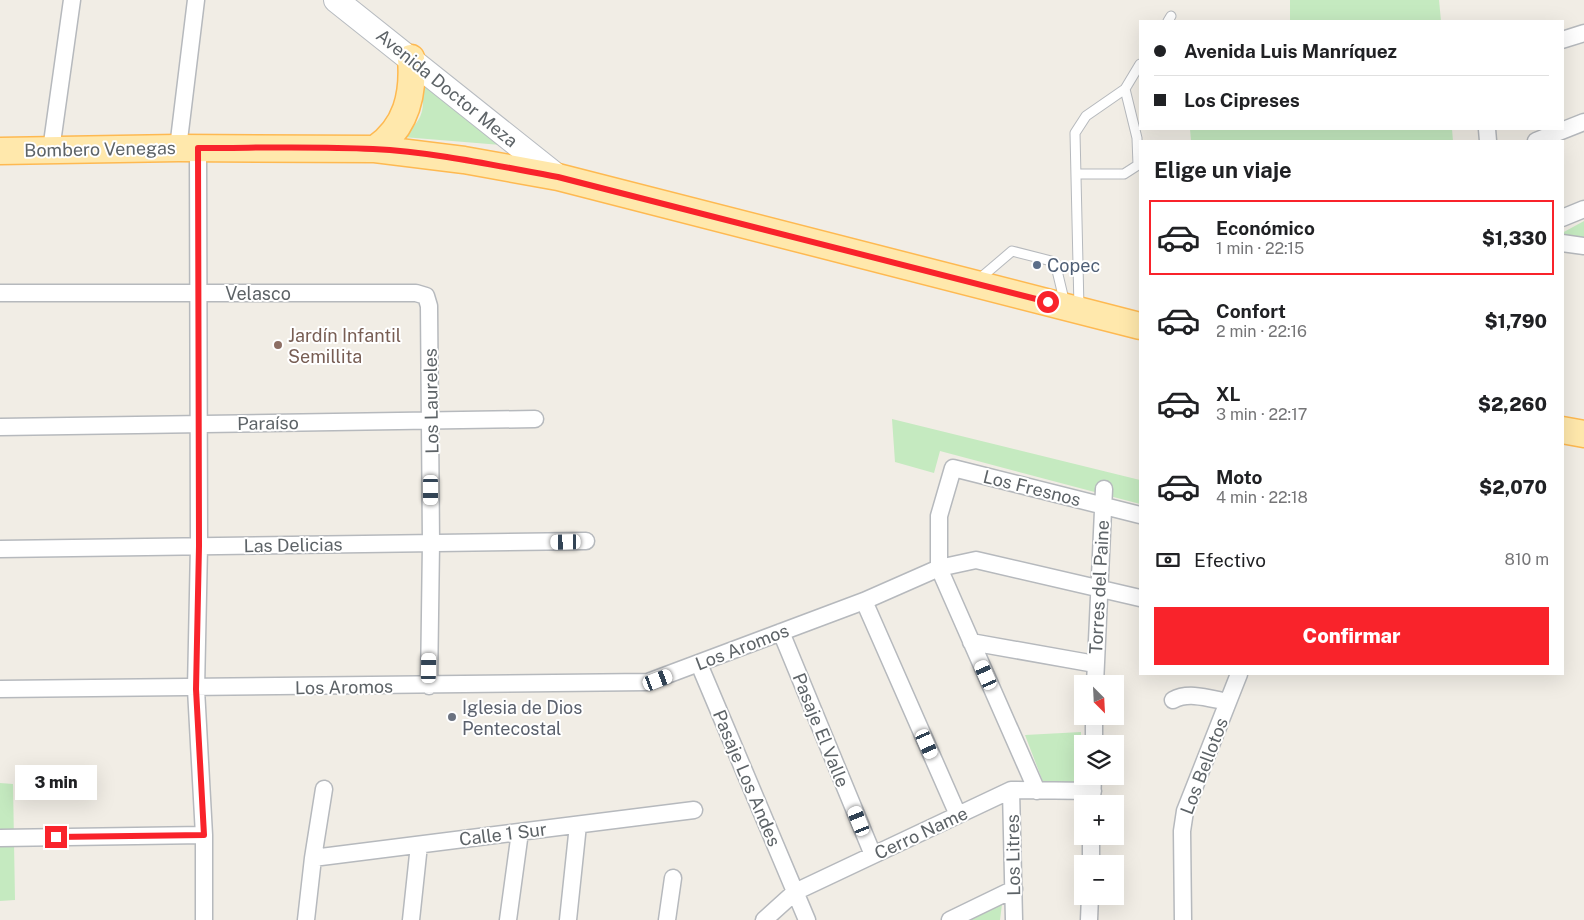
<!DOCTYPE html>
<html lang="es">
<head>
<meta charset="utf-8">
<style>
  body { margin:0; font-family:"Public Sans",sans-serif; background:#f2f2f2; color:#202124; height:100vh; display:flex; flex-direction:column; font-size:19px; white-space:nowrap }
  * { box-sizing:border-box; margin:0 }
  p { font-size:16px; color:#757577 }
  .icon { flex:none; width:28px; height:28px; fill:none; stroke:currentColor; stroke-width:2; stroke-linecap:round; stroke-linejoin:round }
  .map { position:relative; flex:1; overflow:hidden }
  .panel { position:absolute; left:1139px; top:140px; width:425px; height:535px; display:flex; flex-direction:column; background:#fff; border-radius:0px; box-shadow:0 5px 20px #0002 }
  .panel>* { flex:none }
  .guide { position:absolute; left:1139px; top:20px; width:425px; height:110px; border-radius:0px; box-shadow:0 5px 20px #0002; display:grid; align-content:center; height:110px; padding:0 15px; background:#fff }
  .needle { width:32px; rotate:156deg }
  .tools { position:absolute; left:1074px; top:675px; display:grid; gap:10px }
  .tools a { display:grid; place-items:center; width:50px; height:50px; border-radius:0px; background:#fff; box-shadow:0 5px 20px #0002; font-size:25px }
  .end { position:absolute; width:22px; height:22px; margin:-11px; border:6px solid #f9232b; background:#fff; box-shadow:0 0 0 2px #fff }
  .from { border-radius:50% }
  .bubble { position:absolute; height:35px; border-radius:0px; background:#fff; box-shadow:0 5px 20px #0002; font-size:16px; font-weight:800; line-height:35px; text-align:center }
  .car { position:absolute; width:15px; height:30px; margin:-15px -8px; border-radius:6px; box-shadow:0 0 4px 1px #0007; background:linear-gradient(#fff 24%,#345 0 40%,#fff 0 76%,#345 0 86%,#fff 0) }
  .guide b { display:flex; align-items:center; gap:18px; height:48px; font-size:19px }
  .guide b+b { border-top:1px solid #e0e0e0 }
  .guide i { width:12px; height:12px; background:#202124 }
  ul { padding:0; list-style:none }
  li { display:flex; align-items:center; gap:15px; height:75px; margin:0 10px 8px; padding:0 5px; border:2px solid transparent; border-radius:0px }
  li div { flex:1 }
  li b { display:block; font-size:19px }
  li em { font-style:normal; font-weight:800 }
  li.current { border-color:#f9232b }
  li>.icon { width:45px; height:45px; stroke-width:1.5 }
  h2 { padding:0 15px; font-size:22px; line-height:60px }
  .pay { display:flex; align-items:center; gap:12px; height:55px; padding:0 15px; font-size:19px }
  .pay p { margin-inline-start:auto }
  .primary-button { display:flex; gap:10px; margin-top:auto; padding:10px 15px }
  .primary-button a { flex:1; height:58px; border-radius:0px; background:#f9232b; color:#fff; font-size:20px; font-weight:800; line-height:58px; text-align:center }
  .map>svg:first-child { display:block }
  .green { fill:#c5eac0 }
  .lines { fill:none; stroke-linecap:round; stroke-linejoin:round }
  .lane-casing { stroke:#b6b9bd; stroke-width:11 }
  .street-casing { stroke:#b6b9bd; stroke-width:19 }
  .secondary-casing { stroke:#b7bbc0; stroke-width:26 }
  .primary-casing { stroke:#feb951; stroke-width:29 }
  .lane { stroke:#fff; stroke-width:9 }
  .street { stroke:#fff; stroke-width:16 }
  .secondary { stroke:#fff; stroke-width:24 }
  .primary { stroke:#ffe8ac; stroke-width:26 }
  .route { stroke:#f9232b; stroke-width:6 }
  .service-dot { fill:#5c6f8a; stroke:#fff; stroke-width:2 }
  .education-dot { fill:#8d6e63; stroke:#fff; stroke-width:2 }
  .worship-dot { fill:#6b7280; stroke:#fff; stroke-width:2 }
  .labels { text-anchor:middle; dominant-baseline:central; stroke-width:4; stroke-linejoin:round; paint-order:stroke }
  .street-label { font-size:18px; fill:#5d6367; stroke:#fff }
  .service-label { font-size:18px; fill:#4e5e75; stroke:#fff; text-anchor:start }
  .education-label { font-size:18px; fill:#785e54; stroke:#fff; text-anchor:start }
  .worship-label { font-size:18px; fill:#5b616d; stroke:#fff; text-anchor:start }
</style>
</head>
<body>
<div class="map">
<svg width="1584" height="920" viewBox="0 0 1584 920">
  <rect width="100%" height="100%" fill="#f1ede5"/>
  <path class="green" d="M 1290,0 L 1439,0 L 1441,21 L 1290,21 Z
    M 422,81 L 501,145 L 403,137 C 425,117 424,111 422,81 Z
    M 1190,129 L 1452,129 L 1453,141 L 1191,141 Z
    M 1584,221 L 1584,241 L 1563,238 L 1562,233 Z
    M 892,419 L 1140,480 L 1140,504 L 940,451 L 934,473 L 895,462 Z
    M 1081,732 L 1080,783 L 1043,782 L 1025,735 Z
    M 0,783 L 13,784 L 15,900 L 0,901 Z
    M 1002,904 L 1000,920 L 969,920 Z"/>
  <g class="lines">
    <g class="lane-casing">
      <path id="lane" d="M 1168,21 L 1171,16
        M 1077,174 L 1124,174 L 1138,165 L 1137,138 L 1125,89
        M 978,280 L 1012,251 L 1055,262 L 1065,304
        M 1079,308 L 1075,133 L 1086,116 L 1125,89 L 1140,64"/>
    </g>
    <g class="street-casing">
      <path id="street" d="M 1562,40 L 1584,33
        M 1487,129 L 1488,141
        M 1536,141 L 1584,122
        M 178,148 L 196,0
        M 198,148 L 199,546 L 196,689 L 204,835 L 204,920
        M 51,150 L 72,0
        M 1562,218 L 1584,209
        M 1562,243 L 1584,246
        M 0,293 L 416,293 L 426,296 L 429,306 L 431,543 L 429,686
        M 0,427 L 535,419
        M 0,549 L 586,541
        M 864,601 L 958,815
        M 781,632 L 873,855
        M 971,642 L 1095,664
        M 699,664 L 807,920
        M 1095,684 L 1104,489
        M 0,689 L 648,682 L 864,601 L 939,568 L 976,560 L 1140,598
        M 1173,700 C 1189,691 1211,699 1228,702
        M 1094,744 L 1094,716
        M 1011,790 L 1014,920
        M 1037,791 L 939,568 L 939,516 L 953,468 L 1140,515
        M 1092,804 L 1093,776
        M 0,838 L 204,835
        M 313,858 L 694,810
        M 1091,864 L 1091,836
        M 306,920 L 313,858 L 324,789
        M 411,920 L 419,845
        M 508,920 L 520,832
        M 568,920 L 578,825
        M 667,920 L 673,878
        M 764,920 L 795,892 L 1011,790 L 1093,791
        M 950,920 L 1014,889
        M 1089,920 L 1090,896
        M 1183,920 L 1182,831 L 1185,811 L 1239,674"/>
    </g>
    <g class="secondary-casing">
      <path id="secondary" d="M 336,0 L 558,177"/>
    </g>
    <g class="primary-casing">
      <path id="primary" d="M 375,149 C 407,127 414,94 411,58
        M 0,151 L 178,148 L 375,149 L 464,160 L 558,177 L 1140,326
        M 1562,430 L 1584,434"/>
    </g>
    <use href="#lane" class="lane"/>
    <use href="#street" class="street"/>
    <use href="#secondary" class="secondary"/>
    <use href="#primary" class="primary"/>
  </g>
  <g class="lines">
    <path class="route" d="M 56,837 L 204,835 L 196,689 L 199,546 L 198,148 C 257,148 315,146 373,149 C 435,152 497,166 558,177 L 1048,302"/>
  </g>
  <circle class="service-dot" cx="1037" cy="265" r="5"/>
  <circle class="education-dot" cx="278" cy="345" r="5"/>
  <circle class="worship-dot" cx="452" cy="717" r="5"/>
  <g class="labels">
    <g class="street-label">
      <text transform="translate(447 88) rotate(39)">Avenida Doctor Meza</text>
      <text transform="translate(100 149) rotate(-1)">Bombero Venegas</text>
      <text x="258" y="293">Velasco</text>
      <text transform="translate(431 401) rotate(-91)">Los Laureles</text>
      <text transform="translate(268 423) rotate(-1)">Paraíso</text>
      <text transform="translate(1032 488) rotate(14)">Los Fresnos</text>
      <text transform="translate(293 545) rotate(-1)">Las Delicias</text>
      <text transform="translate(1099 587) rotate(-87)">Torres del Paine</text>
      <text transform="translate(742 647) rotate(-21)">Los Aromos</text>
      <text transform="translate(344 687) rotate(-1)">Los Aromos</text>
      <text transform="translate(821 730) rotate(68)">Pasaje El Valle</text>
      <text transform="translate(1204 766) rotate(-69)">Los Bellotos</text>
      <text transform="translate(747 778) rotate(67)">Pasaje Los Andes</text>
      <text transform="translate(921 833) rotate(-25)">Cerro Name</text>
      <text transform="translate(503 834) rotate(-7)">Calle 1 Sur</text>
      <text transform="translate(1013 855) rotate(-91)">Los Litres</text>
    </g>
    <g class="service-label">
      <text x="1047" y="265">Copec</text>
    </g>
    <g class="education-label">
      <text x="288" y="335">Jardín Infantil<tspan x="288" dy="21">Semillita</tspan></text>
    </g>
    <g class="worship-label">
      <text x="462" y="707">Iglesia de Dios<tspan x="462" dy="21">Pentecostal</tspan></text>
    </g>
  </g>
</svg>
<div class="tools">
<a><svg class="needle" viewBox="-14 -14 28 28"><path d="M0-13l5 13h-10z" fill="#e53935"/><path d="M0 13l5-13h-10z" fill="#757577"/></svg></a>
<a><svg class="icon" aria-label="layers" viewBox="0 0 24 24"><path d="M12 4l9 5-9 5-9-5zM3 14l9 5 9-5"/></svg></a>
<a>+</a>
<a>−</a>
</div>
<i class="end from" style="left:1048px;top:302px"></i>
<i class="end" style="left:56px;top:837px"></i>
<div class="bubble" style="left:15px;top:765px;width:82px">3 min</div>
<i class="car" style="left:431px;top:490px;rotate:180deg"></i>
<i class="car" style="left:566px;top:542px;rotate:269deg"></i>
<i class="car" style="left:429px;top:668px;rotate:1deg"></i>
<i class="car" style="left:986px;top:675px;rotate:336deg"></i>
<i class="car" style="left:658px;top:680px;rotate:69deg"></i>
<i class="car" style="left:927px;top:744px;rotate:156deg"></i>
<i class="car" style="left:859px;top:821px;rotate:338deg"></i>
<div class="guide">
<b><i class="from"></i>Avenida Luis Manríquez</b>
<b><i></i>Los Cipreses</b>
</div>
<section class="panel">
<h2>Elige un viaje</h2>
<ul>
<li class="current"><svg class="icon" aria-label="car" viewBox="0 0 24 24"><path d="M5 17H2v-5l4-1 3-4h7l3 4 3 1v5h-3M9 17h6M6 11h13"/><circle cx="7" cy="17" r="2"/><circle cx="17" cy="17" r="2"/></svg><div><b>Económico</b><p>1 min · 22:15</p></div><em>$1,330</em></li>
<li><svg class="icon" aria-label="car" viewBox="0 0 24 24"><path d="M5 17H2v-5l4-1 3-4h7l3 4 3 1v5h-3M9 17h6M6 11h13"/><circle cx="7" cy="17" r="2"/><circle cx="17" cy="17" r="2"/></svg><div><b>Confort</b><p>2 min · 22:16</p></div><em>$1,790</em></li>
<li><svg class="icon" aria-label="car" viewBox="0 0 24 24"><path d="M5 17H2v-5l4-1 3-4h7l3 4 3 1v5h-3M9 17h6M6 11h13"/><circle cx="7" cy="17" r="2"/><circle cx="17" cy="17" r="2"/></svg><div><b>XL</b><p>3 min · 22:17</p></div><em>$2,260</em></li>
<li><svg class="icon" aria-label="car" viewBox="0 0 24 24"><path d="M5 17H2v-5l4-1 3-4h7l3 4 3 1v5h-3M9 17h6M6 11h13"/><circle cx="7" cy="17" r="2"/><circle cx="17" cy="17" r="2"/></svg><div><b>Moto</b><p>4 min · 22:18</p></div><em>$2,070</em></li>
</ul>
<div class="pay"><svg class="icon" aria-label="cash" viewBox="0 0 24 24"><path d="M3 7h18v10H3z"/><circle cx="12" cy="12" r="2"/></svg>Efectivo<p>810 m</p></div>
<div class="primary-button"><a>Confirmar</a></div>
</section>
</div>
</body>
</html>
